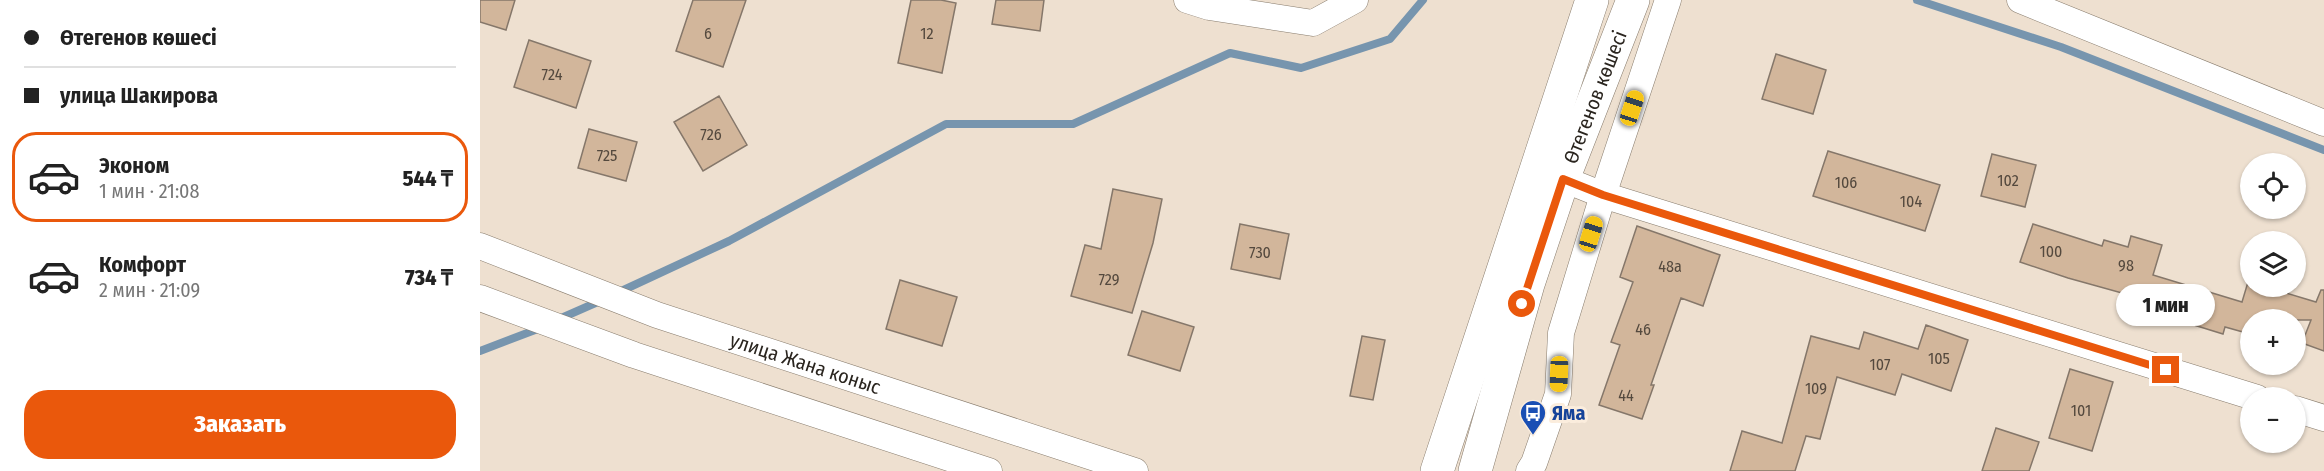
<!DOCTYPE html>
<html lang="ru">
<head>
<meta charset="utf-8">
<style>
  body { margin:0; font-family:"Fira Sans Condensed",sans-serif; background:#f2f2f2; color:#222; height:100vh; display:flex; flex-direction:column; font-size:22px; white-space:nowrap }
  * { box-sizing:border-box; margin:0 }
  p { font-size:20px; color:#767676 }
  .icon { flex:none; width:33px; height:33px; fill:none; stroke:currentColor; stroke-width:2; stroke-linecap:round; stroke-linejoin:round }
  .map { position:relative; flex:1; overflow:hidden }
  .panel { display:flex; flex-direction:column; background:#fff; width:480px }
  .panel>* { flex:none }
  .banner { display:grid; align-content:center; height:132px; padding:0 24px; background:#fff }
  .fabs { position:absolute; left:1760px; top:153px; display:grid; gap:12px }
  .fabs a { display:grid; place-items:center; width:66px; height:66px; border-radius:50%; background:#fff; box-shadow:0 2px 4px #0004; font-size:30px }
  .end { position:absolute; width:27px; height:27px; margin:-14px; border:8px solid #ea580c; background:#fff; box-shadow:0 0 0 3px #fff }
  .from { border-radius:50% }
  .bubble { position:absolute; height:42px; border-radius:21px; background:#fff; box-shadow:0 2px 4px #0004; font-size:20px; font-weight:800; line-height:42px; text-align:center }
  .car { position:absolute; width:18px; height:36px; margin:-18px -9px; border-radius:8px; box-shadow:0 0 4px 2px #0007; background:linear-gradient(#f5c518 24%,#345 0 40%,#f5c518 0 76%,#345 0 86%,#f5c518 0) }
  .banner b { display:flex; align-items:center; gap:21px; height:57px; font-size:22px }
  .banner b+b { border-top:2px solid #e0e0e0 }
  .banner i { width:15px; height:15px; background:#222 }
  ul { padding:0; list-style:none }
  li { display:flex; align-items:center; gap:18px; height:90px; margin:0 12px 9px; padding:0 12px; border:3px solid transparent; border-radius:24px }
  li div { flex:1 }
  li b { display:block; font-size:22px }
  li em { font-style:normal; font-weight:800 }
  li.active { border-color:#ea580c }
  li>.icon { width:54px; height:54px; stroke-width:1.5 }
  .button { display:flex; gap:12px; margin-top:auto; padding:12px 24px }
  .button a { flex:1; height:69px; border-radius:24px; background:#ea580c; color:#fff; font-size:24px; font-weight:800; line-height:69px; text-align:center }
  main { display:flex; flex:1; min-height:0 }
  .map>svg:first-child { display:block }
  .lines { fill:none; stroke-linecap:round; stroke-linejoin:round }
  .stream { stroke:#7795ae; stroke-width:8 }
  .building { fill:#d2b69b; stroke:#85776a; stroke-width:1.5 }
  .minor-casing { stroke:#887c6d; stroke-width:27 }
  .secondary-casing { stroke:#887c6d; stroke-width:34 }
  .minor { stroke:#fff; stroke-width:26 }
  .secondary { stroke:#fff; stroke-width:33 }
  .route { stroke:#ea580c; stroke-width:8 }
  .labels { text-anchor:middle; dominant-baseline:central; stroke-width:6; stroke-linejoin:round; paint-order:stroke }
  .number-label { font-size:16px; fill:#54493e }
  .street-label { font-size:20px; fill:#2a251f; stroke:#fbeddd }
  .transit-label { font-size:20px; font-weight:bold; fill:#164399; stroke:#fbeddd; text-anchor:start }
</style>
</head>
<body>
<main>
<section class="panel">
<div class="banner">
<b><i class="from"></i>Өтегенов көшесі</b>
<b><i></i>улица Шакирова</b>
</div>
<ul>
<li class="active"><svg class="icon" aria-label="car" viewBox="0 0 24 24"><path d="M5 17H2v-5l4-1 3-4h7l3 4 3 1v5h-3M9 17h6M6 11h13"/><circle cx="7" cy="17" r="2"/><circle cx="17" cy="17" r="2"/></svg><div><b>Эконом</b><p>1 мин · 21:08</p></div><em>544 ₸</em></li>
<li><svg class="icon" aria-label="car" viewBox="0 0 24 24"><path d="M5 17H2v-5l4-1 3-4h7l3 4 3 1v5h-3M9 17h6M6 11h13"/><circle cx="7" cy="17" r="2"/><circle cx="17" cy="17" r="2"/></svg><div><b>Комфорт</b><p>2 мин · 21:09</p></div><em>734 ₸</em></li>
</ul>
<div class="button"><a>Заказать</a></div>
</section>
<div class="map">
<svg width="1844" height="471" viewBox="0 0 1844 471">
  <rect width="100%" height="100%" fill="#eee0d0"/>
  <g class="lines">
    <path class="stream" d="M 1437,0 L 1581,47 L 1844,150
      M 137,293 L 249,241 L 466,124 L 593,124 L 750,53 L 821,68 L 910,39 L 943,0
      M 79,319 L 120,301
      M 0,351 L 63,327"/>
  </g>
  <path class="building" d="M 0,0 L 35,0 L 26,30 L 0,22 Z
    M 213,0 L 266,0 L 243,67 L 196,51 Z
    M 431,0 L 461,0 L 476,3 L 462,73 L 418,63 Z
    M 516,0 L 564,0 L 560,31 L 512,24 Z
    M 49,40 L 111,61 L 96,108 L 34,87 Z
    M 1296,54 L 1346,70 L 1333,114 L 1282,99 Z
    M 239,96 L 267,145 L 223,171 L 194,122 Z
    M 109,129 L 157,142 L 146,181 L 98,168 Z
    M 1348,151 L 1460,185 L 1445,231 L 1333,196 Z
    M 1512,154 L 1556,165 L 1545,207 L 1501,196 Z
    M 633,189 L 682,199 L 673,243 L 652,313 L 591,296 L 605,245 L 621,249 Z
    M 760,224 L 809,234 L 800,279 L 751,269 Z
    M 1553,224 L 1622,246 L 1624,240 L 1648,247 L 1651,236 L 1682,245 L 1673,275 L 1762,302 L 1768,282 L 1770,283 L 1770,286 L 1783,286 L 1836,302 L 1841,290 L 1844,290 L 1844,351 L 1822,343 L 1831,320 L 1770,320 L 1770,334 L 1745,327 L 1743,334 L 1675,313 L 1678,303 L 1588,278 L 1540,262 Z
    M 1157,226 L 1240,255 L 1223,306 L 1201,298 L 1171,385 L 1174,385 L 1162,419 L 1119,405 L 1140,345 L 1131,342 L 1153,282 L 1140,277 Z
    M 420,280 L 477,297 L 462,346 L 406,329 Z
    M 662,311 L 714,327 L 700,371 L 648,355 Z
    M 1446,325 L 1488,340 L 1471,391 L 1422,374 L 1415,395 L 1357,377 L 1340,439 L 1326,436 L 1315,471 L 1250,471 L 1262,431 L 1302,443 L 1331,336 L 1379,349 L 1384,332 L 1438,349 Z
    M 882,336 L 905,340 L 893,400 L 870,396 Z
    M 1590,369 L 1633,382 L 1612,451 L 1569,438 Z
    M 1516,428 L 1559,442 L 1549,471 L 1502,471 Z"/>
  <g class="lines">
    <g class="minor-casing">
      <g id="minor">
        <path d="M 707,0 L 729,7 L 833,23 L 875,0"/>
        <path d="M 1540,0 L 1844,123"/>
        <path d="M 1083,179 L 1123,195 L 1777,398"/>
        <path id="s1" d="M 0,246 L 177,315 L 655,471"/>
        <path d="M 0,298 L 154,355 L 509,471"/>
        <path d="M 1815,409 L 1844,418"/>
        <path d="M 1049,471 L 1054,463 L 1078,394 L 1081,333 L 1123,195 L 1188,0"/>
      </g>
    </g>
    <g class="secondary-casing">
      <g id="secondary">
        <path d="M 957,471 L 1112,0"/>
        <path id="s2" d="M 995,471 L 1048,284 L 1083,179 L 1153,0"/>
      </g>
    </g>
    <use href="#minor" class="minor"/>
    <use href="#secondary" class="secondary"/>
  </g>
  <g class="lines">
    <path class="route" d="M 1042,304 L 1083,179 L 1123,195 L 1686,370"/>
  </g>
  <defs>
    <g id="bus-pin" transform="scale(1.35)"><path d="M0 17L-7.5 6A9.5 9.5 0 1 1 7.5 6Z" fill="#1a4fb4" stroke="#fbeddd"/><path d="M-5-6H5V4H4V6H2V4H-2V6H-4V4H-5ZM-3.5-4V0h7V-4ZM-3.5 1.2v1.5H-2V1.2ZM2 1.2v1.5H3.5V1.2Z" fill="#fff"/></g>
  </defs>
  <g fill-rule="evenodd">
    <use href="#bus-pin" x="1053" y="413"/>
  </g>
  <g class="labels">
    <g class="number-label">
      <text x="228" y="33">6</text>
      <text x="447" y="33">12</text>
      <text x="72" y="74">724</text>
      <text x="231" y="134">726</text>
      <text x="127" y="155">725</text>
      <text x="1528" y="180">102</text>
      <text x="1366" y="182">106</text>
      <text x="1431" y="201">104</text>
      <text x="1571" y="251">100</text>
      <text x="780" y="252">730</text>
      <text x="1646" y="265">98</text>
      <text x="1190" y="266">48а</text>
      <text x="629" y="279">729</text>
      <text x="1163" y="329">46</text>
      <text x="1459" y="358">105</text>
      <text x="1400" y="364">107</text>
      <text x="1336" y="388">109</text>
      <text x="1146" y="395">44</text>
      <text x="1601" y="410">101</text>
    </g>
    <g class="street-label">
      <text stroke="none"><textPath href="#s2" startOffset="393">Өтегенов көшесі</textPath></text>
      <text stroke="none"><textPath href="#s1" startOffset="346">улица Жана коныс</textPath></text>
    </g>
    <g class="transit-label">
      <text x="1072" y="413">Яма</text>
    </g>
  </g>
</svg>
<div class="fabs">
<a><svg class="icon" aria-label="locate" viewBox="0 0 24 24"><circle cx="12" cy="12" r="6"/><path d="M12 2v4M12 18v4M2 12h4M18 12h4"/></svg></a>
<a><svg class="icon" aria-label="layers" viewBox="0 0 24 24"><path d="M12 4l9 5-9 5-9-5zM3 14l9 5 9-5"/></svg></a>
<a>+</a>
<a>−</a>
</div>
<i class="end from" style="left:1042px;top:304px"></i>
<i class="end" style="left:1686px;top:370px"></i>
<div class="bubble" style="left:1636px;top:284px;width:99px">1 мин</div>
<i class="car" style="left:1152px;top:108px;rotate:18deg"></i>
<i class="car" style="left:1111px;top:234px;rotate:17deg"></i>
<i class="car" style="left:1079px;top:374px;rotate:182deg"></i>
</div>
</main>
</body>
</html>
